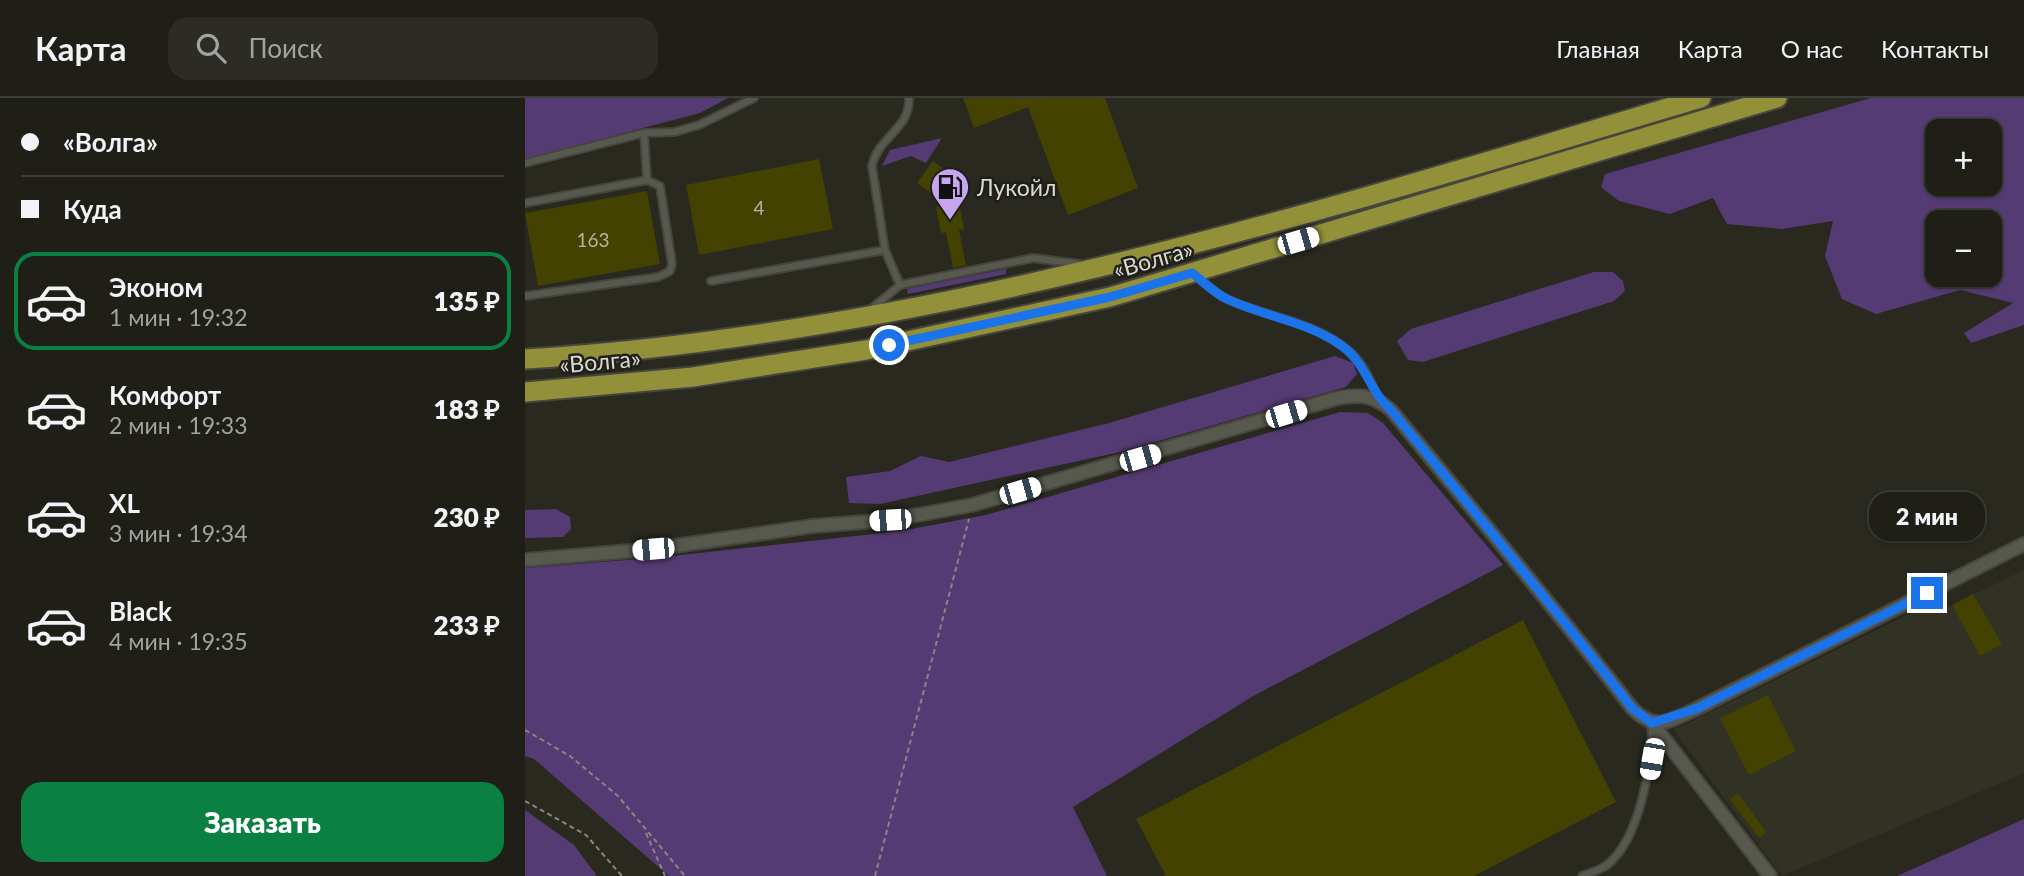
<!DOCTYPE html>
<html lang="ru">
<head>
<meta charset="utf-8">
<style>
  body { margin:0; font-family:Lato,sans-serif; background:#2c2c25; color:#f1f3f6; height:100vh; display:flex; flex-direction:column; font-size:26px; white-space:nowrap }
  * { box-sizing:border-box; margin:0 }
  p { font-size:23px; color:#a1a2a2 }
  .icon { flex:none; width:38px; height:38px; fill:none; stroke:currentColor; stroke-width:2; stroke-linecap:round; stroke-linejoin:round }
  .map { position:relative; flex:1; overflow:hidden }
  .details { display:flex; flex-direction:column; background:#1f1f18; width:525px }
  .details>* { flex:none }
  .hud { display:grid; align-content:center; height:154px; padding:0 21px; background:#1f1f18 }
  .tools { position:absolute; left:1400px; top:21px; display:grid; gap:14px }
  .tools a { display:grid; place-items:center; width:77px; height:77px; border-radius:14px; background:#1f1f18; box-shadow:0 2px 5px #0004,0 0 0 2px #3c3d37; font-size:35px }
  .end { position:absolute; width:32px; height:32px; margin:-16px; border:9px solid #1a73e8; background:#fff; box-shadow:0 0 0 4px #fff }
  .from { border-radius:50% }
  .bubble { position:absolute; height:49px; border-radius:21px; background:#1f1f18; box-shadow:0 2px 5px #0004,0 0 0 2px #3c3d37; font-size:23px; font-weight:800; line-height:49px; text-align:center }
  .car { position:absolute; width:21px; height:42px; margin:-21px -10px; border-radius:9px; box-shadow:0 0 5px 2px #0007; background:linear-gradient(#fff 24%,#345 0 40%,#fff 0 76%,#345 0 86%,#fff 0) }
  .hud b { display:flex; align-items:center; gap:24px; height:66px; font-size:26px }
  .hud b+b { border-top:2px solid #3c3d37 }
  .hud i { width:18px; height:18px; background:#f1f3f6 }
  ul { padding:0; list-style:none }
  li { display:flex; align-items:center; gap:21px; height:98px; margin:0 14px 10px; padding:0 7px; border:4px solid transparent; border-radius:21px }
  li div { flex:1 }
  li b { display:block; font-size:26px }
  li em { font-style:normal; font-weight:800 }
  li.active { border-color:#0b8043 }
  li>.icon { width:63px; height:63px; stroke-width:1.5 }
  .primary-button { display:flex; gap:14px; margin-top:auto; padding:14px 21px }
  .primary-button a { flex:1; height:80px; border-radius:21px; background:#0b8043; color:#fff; font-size:28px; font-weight:800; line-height:80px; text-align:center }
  header { display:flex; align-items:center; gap:42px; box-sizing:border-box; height:98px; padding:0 35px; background:#1f1f18; border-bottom:2px solid #3c3d37 }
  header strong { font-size:33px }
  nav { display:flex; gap:38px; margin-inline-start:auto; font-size:24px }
  .search { width:490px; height:63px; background:#2c2c25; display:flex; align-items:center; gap:18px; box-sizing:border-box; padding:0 24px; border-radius:21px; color:#a1a2a2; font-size:26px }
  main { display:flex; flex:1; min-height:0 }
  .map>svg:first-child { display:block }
  .built { fill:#323224 }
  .green { fill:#553b73; fill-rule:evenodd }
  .building { fill:#434200 }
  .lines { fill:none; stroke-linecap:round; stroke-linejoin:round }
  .service-casing { stroke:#46463f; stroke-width:10 }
  .minor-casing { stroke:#46463f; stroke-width:16 }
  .trunk-casing { stroke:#46463f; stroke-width:23 }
  .path { stroke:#878780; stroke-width:2; stroke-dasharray:5 3.5; stroke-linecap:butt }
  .service { stroke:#57584e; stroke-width:6 }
  .minor { stroke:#57584e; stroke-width:12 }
  .trunk { stroke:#929038; stroke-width:19 }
  .route { stroke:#1a73e8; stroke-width:9 }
  .labels { text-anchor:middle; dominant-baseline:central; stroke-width:5; stroke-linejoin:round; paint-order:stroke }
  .number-label { font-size:19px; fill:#b4b49f }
  .poi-label { font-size:23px; fill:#dadad4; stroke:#1f1f17; text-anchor:start }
  .street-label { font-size:23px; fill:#dadad4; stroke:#1f1f17 }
</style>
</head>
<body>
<header>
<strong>Карта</strong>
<div class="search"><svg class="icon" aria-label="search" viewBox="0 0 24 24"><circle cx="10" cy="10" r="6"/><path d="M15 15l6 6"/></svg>Поиск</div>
<nav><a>Главная</a><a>Карта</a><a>О нас</a><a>Контакты</a></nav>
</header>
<main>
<section class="details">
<div class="hud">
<b><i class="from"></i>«Волга»</b>
<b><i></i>Куда</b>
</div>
<ul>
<li class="active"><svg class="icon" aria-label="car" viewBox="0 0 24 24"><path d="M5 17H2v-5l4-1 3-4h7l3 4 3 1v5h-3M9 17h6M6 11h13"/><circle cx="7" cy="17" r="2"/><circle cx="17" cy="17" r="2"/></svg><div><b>Эконом</b><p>1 мин · 19:32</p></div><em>135 ₽</em></li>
<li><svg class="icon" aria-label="car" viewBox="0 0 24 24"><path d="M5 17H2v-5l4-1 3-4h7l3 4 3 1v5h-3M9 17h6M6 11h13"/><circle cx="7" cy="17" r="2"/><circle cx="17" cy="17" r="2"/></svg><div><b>Комфорт</b><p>2 мин · 19:33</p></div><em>183 ₽</em></li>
<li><svg class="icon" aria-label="car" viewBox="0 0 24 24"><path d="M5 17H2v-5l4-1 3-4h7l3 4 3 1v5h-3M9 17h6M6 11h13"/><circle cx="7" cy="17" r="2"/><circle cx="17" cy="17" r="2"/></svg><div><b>XL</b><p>3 мин · 19:34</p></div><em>230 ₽</em></li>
<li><svg class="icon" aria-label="car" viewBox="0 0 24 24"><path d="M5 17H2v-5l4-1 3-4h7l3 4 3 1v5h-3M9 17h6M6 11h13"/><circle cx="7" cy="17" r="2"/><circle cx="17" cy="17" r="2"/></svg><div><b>Black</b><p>4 мин · 19:35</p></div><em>233 ₽</em></li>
</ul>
<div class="primary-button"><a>Заказать</a></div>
</section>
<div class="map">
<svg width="1499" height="778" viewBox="0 0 1499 778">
  <rect width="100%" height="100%" fill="#292920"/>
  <path class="built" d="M 1499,472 L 1499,675 L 1257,778 L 1149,632 L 1411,503 L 1416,513 Z"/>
  <path class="green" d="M 0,0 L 203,0 L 175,15 L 0,61 Z
    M 1346,0 L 1499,0 L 1499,227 L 1446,245 L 1439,235 L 1488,205 L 1435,192 L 1351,216 L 1317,201 L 1300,158 L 1308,123 L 1257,131 L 1202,126 L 1188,100 L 1145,116 L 1094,103 L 1076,89 L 1080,76 ZM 1412,33 L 1465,33 L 1465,86 L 1412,86 ZM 1412,124 L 1465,124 L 1465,177 L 1412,177 Z
    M 417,40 L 401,65 L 386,58 L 357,68 L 365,52 Z
    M 481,171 L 481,176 L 383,196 L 382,191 Z
    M 1069,174 L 1088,174 L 1098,183 L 1100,193 L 1089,203 L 898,264 L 883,262 L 872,243 L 886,231 Z
    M 810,258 L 828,265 L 832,276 L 821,289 L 595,354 L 355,406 L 324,405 L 321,379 L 365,373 L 396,358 L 424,364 L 584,325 Z
    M 815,314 L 843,315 L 858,325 L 978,467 L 730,597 L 548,709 L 582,778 L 144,778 L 9,661 L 0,658 L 0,470 L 128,460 L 376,433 L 461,417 Z
    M 31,411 L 45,419 L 46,431 L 38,439 L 0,440 L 0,412 Z
    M 0,712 L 49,747 L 72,778 L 0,778 Z
    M 1499,721 L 1499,778 L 1372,778 Z"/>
  <path class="building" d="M 438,0 L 580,0 L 613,90 L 543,117 L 503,9 L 449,30 Z
    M 294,61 L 308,131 L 174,157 L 161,87 Z
    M 408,63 L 429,79 L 414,100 L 392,85 Z
    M 122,93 L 135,166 L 13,188 L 0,115 Z
    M 434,105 L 439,131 L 434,132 L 441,167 L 428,170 L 421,134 L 416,135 L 411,109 Z
    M 1448,496 L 1477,546 L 1455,558 L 1427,507 Z
    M 998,522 L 1091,704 L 949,778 L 641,778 L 611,721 Z
    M 1243,597 L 1271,653 L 1224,677 L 1195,620 Z
    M 1213,695 L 1241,734 L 1234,740 L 1205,701 Z"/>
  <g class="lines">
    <g class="service-casing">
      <path id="service" d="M 119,35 L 122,82
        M 0,65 L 119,35 L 150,34 L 174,27 L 229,0
        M 0,105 L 122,82 L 135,88 L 147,166 L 145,173 L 133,179 L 0,198
        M 671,178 C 681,186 691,196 702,201 C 743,220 791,223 826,255 C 840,267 846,285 854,302
        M 186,183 L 360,152
        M 375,187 L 360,152 L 347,68 C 353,38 385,32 384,0
        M 346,211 L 375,187 L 508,160 L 554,166
        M 1057,778 C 1065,775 1075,772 1082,767 C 1115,741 1127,666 1127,627"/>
    </g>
    <g class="minor-casing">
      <path id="minor" d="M 0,462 L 128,451 L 288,428 L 365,422 L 447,407 L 809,301 C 832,296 847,296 866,312 C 947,411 1029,509 1107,610 C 1131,635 1146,622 1173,610 L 1499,446
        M 1127,625 L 1245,778"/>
    </g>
    <g class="trunk-casing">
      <path id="trunk" d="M 0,261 C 403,236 791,115 1176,0
        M 0,294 L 168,279 L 341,252 L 585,199 L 1252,0"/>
    </g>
    <path class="path" d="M 0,632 L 45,658 L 93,698 L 160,778
      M 0,703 L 61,737 L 97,778
      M 121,735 L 140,778
      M 350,778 L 444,421"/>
    <use href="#service" class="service"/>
    <use href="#minor" class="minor"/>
    <use href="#trunk" class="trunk"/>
  </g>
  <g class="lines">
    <path class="route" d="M 364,247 L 585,199 L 667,175 C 678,183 689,195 702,201 C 740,219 782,223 817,248 C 841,265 845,294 866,312 C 947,411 1029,509 1107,610 L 1127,625 L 1173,610 L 1402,495"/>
  </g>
  <defs>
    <g id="fuel-pin" transform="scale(2.0125)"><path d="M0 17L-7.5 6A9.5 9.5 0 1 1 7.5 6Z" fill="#c6a6f0" stroke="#1f1f17"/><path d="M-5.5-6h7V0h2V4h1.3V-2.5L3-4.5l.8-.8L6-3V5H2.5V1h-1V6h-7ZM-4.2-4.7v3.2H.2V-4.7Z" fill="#111"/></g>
  </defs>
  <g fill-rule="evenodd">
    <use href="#fuel-pin" x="425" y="89"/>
  </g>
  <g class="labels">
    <g class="number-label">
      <text x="234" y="109">4</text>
      <text x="68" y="141">163</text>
    </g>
    <g class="poi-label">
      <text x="452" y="89">Лукойл</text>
    </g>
    <g class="street-label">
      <text transform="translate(628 161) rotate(-16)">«Волга»</text>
      <text transform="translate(75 263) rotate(-5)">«Волга»</text>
    </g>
  </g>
</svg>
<div class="tools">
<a>+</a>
<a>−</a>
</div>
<i class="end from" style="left:364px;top:247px"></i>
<i class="end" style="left:1402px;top:495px"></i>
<div class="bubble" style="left:1344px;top:394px;width:116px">2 мин</div>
<i class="car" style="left:773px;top:143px;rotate:74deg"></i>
<i class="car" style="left:761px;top:316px;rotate:73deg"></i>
<i class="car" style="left:615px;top:360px;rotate:74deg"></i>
<i class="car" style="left:495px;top:393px;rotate:74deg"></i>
<i class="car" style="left:365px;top:422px;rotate:266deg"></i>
<i class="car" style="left:128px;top:451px;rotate:265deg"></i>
<i class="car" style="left:1127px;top:661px;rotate:190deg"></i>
</div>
</main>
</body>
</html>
